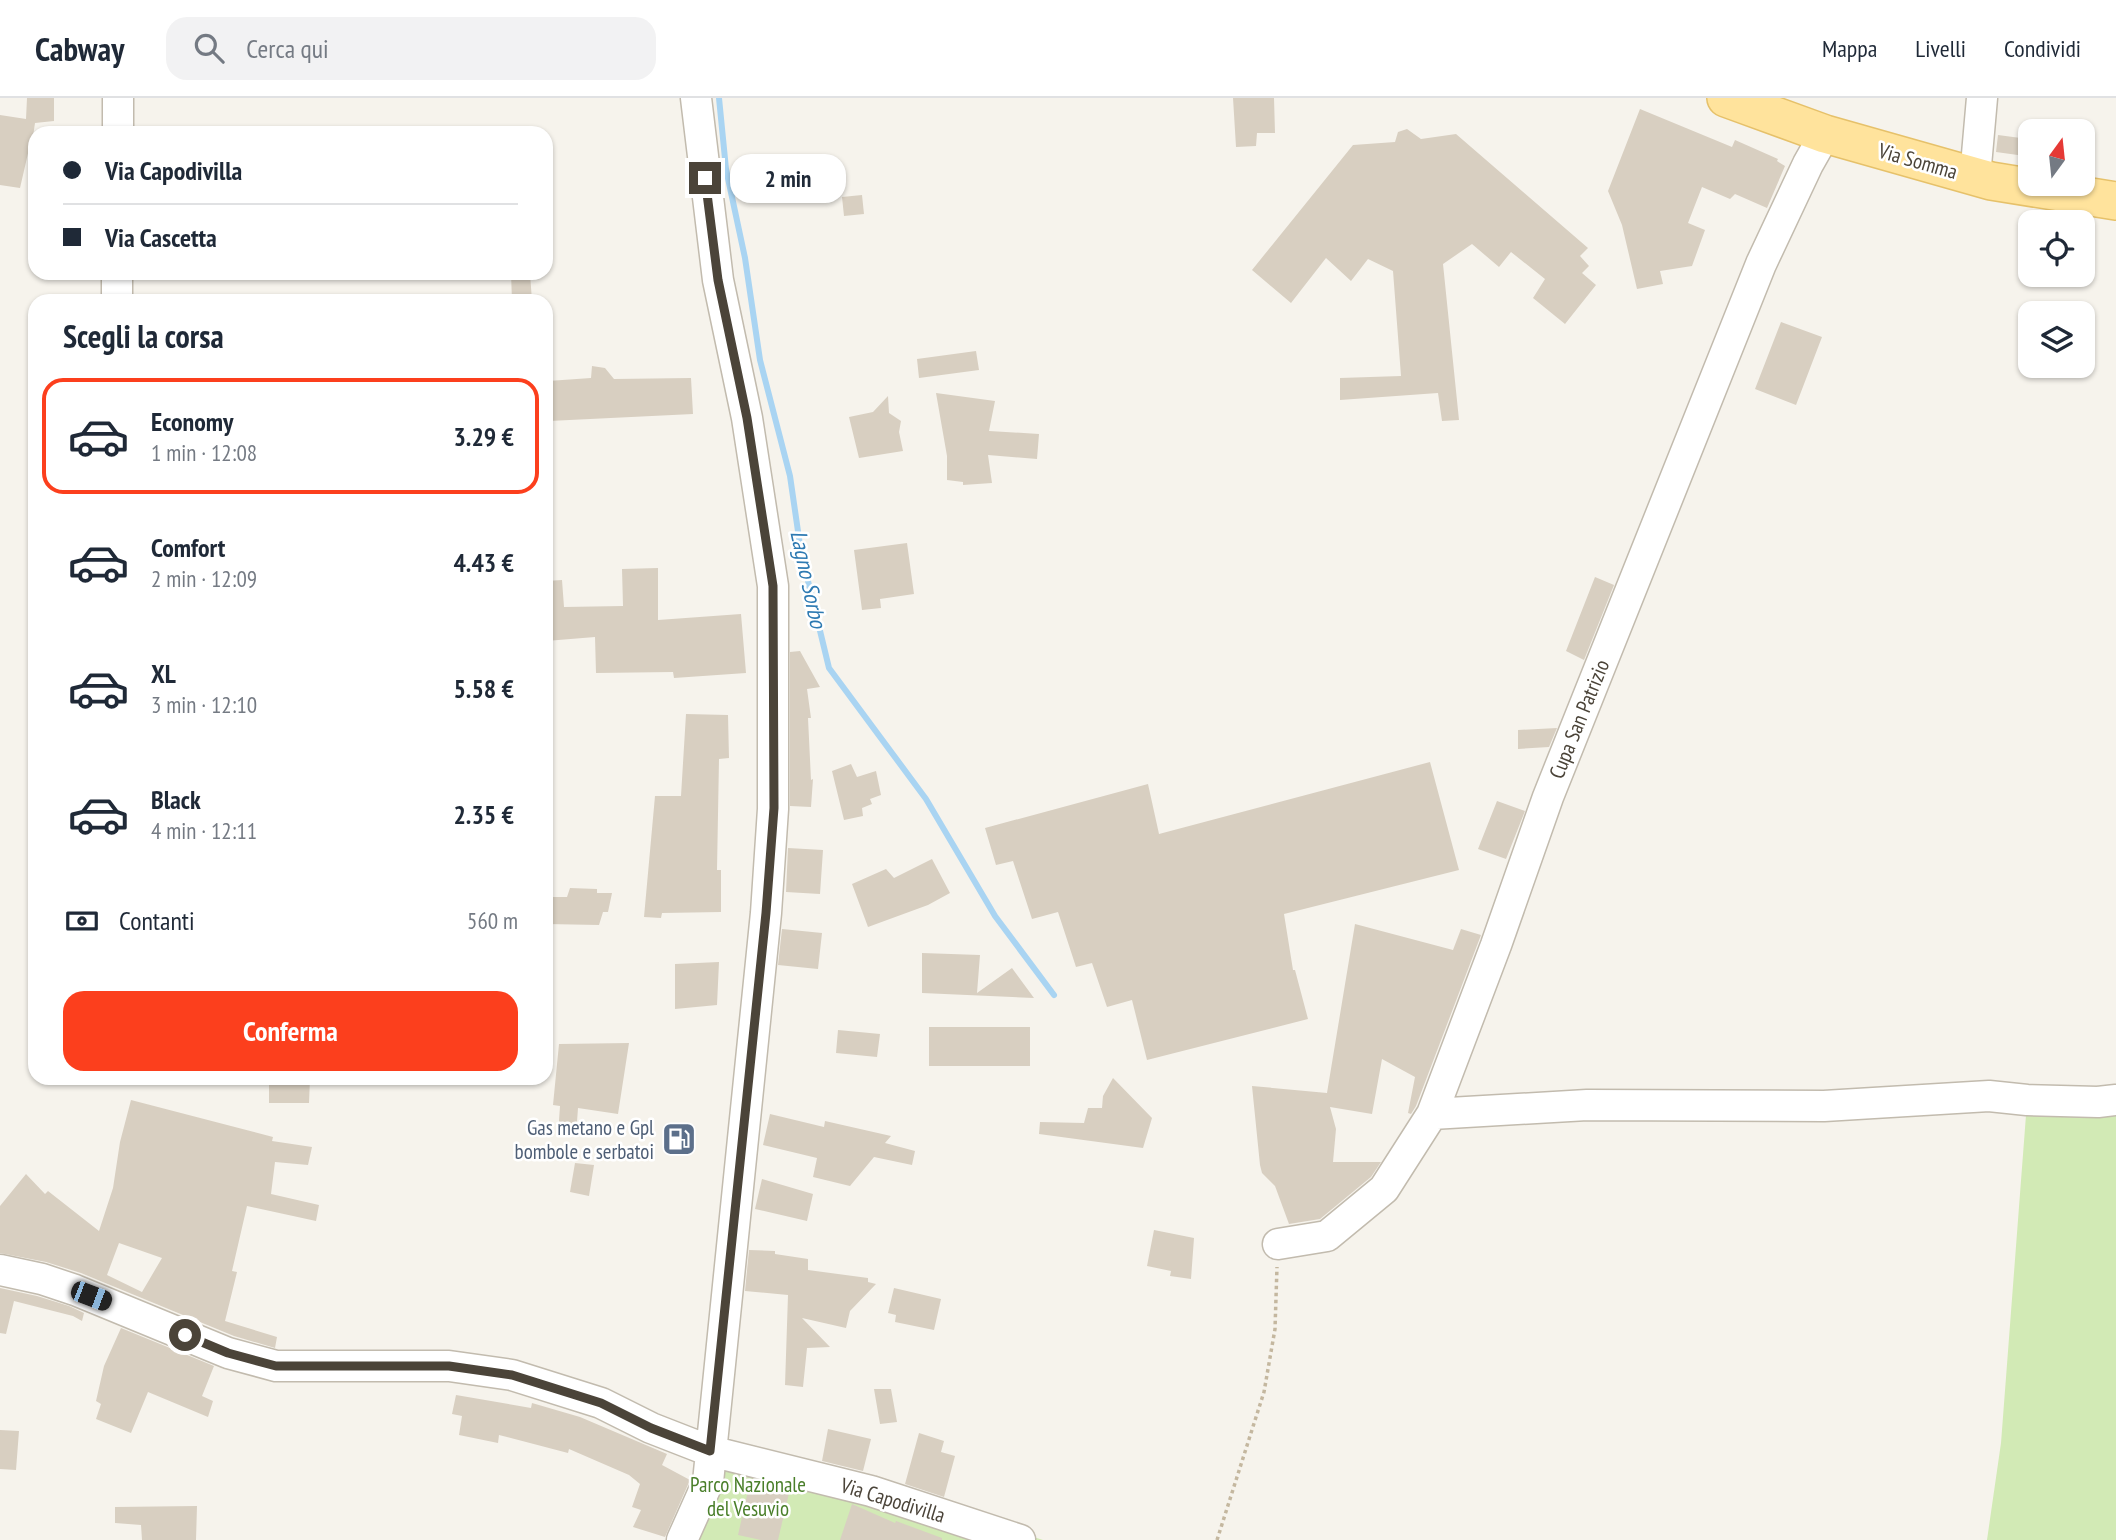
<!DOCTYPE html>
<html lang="it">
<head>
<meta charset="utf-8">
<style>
  body { margin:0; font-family:"PT Sans Narrow",sans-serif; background:#f2f2f3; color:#1f2937; height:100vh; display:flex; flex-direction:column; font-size:26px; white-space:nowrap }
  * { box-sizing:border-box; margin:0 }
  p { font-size:23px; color:#747a83 }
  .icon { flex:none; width:38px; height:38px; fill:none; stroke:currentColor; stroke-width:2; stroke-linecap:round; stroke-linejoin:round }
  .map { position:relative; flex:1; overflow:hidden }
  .details { position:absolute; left:28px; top:196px; width:525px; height:791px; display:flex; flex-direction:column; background:#fff; border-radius:21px; box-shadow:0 2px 5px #0004 }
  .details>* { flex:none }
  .guide { position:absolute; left:28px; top:28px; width:525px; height:154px; border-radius:21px; box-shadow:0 2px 5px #0004; display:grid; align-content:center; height:154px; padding:0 35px; background:#fff }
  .needle { width:46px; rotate:15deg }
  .controls { position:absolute; left:2018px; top:21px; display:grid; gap:14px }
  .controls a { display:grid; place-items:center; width:77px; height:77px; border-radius:14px; background:#fff; box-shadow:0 2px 5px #0004; font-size:35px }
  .end { position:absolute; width:32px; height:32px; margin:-16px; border:9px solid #4b4439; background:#fff; box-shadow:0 0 0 4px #fff }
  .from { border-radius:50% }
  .bubble { position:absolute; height:49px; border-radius:21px; background:#fff; box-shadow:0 2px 5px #0004; font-size:23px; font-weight:800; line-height:49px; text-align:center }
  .car { position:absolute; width:21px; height:42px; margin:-21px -10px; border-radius:9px; box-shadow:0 0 5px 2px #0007; background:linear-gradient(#222 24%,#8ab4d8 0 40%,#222 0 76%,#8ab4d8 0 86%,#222 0) }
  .guide b { display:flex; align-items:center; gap:24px; height:66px; font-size:26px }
  .guide b+b { border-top:2px solid #e0e1e3 }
  .guide i { width:18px; height:18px; background:#1f2937 }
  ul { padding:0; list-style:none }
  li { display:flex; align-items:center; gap:21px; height:116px; margin:0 14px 10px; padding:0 21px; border:4px solid transparent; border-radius:21px }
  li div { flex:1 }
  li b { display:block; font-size:26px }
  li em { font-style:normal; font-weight:800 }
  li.on { border-color:#fc3f1d }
  li>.icon { width:63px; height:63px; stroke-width:1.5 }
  h2 { padding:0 35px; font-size:32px; line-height:84px }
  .pay { display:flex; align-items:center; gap:18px; height:77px; padding:0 35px; font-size:26px }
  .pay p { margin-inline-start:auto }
  .button { display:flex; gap:14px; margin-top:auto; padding:14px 35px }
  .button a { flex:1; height:80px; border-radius:21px; background:#fc3f1d; color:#fff; font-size:28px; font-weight:800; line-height:80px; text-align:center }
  header { display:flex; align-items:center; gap:42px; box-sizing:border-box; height:98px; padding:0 35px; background:#fff; border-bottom:2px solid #e0e1e3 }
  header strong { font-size:33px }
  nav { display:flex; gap:38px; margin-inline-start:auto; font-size:24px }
  .search { width:490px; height:63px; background:#f2f2f3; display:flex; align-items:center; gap:18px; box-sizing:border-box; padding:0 24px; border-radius:21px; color:#747a83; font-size:26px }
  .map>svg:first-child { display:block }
  .green { fill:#d2eab5 }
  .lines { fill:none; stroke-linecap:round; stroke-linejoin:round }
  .stream { stroke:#a9d4f2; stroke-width:6 }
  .building { fill:#d8cfc1; fill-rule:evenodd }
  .minor-casing { stroke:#c2bbae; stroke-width:33 }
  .major-casing { stroke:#e6c16a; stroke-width:40 }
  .path { stroke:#c4b79f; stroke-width:3.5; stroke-dasharray:3.5 3.5; stroke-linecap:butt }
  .minor { stroke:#fff; stroke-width:30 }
  .major { stroke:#ffe39c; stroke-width:37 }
  .route { stroke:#4b4439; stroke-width:9 }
  .labels { text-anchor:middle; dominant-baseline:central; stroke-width:5; stroke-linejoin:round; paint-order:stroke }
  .street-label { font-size:21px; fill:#4b4439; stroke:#fff }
  .service-label { font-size:21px; fill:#4e5e75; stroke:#fff; text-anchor:end }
  .park-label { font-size:21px; fill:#4a7f2a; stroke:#fff }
  .water-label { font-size:23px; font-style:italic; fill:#2e7ab2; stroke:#fff }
</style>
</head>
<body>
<header>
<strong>Cabway</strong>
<div class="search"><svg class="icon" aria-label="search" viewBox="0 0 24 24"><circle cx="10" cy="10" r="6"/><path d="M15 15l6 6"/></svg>Cerca qui</div>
<nav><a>Mappa</a><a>Livelli</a><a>Condividi</a></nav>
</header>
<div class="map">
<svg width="2116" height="1442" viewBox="0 0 2116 1442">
  <rect width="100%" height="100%" fill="#f6f3ec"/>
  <path class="green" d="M 2116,997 L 2116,1442 L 1987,1442 L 2001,1345 L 2027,1004 Z
    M 723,1345 L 862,1383 L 1043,1442 L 670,1442 Z"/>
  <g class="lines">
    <path class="stream" d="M 719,0 L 726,71 L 745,160 L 760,262 L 790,378 L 801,454 L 829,570 L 926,701 L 995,818 L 1054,897"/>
  </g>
  <path class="building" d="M 27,0 L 54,0 L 54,23 L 35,25 L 31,52 L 29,51 L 20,90 L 0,87 L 0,17 L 26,21 Z
    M 1233,0 L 1274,0 L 1275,35 L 1257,35 L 1256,48 L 1236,49 Z
    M 1640,11 L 1732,49 L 1735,42 L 1778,61 L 1777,63 L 1785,68 L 1767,110 L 1735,96 L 1730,101 L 1702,89 L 1688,125 L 1705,132 L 1692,168 L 1660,173 L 1663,186 L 1637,191 L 1622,127 L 1608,93 Z
    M 1407,31 L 1421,41 L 1456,36 L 1588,150 L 1580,158 L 1589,168 L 1582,175 L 1596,187 L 1565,226 L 1533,200 L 1545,181 L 1511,154 L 1499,169 L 1472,146 L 1443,166 L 1459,322 L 1442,323 L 1438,295 L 1340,302 L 1340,280 L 1401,278 L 1393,173 L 1368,161 L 1351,183 L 1326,160 L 1291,205 L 1252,172 L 1353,47 L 1395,44 L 1398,34 Z
    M 1998,37 L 2028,41 L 2025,58 L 1996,54 Z
    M 862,97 L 864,116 L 844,118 L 842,99 Z
    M 511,175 L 530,175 L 532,203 L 512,203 Z
    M 1781,224 L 1822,239 L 1796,307 L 1755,291 Z
    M 976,253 L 979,272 L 919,280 L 917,261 Z
    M 592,268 L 605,270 L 614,281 L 691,280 L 693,316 L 549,323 L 548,283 L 591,280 Z
    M 936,295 L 995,303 L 989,333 L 1039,336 L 1037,361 L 988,357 L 992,385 L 963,387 L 963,384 L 947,382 L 947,358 Z
    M 888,298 L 889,315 L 901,323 L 899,334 L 903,353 L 859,360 L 849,319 L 873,314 Z
    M 907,445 L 914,496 L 880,501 L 881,510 L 862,512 L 854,452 Z
    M 658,470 L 658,522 L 741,516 L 746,575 L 674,580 L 673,574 L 596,575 L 595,539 L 546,543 L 546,483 L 562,482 L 564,509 L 623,508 L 622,471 Z
    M 1595,479 L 1614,487 L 1584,562 L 1566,553 Z
    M 800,553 L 820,589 L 807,591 L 811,620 L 808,620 L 811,682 L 813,681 L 811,709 L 790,708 L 790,554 Z
    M 686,616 L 728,617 L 729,660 L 719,661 L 717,772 L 721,772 L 721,814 L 662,815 L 661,820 L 644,819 L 655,698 L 681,698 Z
    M 1557,630 L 1549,649 L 1518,651 L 1518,632 Z
    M 1430,664 L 1459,772 L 1284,816 L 1293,872 L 1295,872 L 1308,921 L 1147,962 L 1132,902 L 1107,909 L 1092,865 L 1076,869 L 1058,814 L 1032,821 L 1013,763 L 996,767 L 985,730 L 1148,686 L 1159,736 Z
    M 851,666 L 857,679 L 876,673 L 881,697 L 870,701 L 872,706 L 862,710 L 863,718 L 844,722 L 832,673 Z
    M 1497,703 L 1525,713 L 1506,761 L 1478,751 Z
    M 788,750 L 823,752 L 820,796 L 786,794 Z
    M 932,761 L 950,795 L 928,807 L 868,829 L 852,786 L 886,771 L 894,780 Z
    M 570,790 L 597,791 L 597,795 L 612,795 L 608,814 L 603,814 L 599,827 L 546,826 L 546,799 L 567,799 Z
    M 1355,826 L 1453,852 L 1461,831 L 1481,837 L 1416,1008 L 1411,1016 L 1408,1015 L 1415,979 L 1382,961 L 1372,1016 L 1330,1009 L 1336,1031 L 1333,1064 L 1381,1064 L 1371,1079 L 1320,1121 L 1289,1126 L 1275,1088 L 1262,1075 L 1260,1067 L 1252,988 L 1327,995 Z
    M 782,831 L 822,835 L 818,871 L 778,867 Z
    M 922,855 L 980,857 L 977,895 L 1012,870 L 1034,900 L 922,895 Z
    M 719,864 L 717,907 L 675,911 L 675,866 Z
    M 929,929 L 1030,929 L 1030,968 L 929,968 Z
    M 838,932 L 880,936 L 877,959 L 836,955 Z
    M 629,945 L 618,1016 L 578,1010 L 576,1038 L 558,1037 L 560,1008 L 553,1007 L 559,946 Z
    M 269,980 L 310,980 L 309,1005 L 269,1005 Z
    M 1113,980 L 1152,1020 L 1143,1050 L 1039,1036 L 1040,1024 L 1084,1025 L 1088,1010 L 1102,1010 L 1103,998 Z
    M 131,1002 L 273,1039 L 272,1043 L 312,1049 L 308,1067 L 275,1064 L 271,1096 L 319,1107 L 316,1123 L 247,1108 L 232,1173 L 237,1174 L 225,1223 L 277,1239 L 275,1250 L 234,1238 L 81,1175 L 46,1164 L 0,1155 L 0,1108 L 26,1076 L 45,1096 L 48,1093 L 99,1133 L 113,1090 L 120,1044 ZM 119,1145 L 162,1160 L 142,1194 L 107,1177 Z
    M 770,1016 L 824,1029 L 825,1023 L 891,1038 L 885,1045 L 915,1053 L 912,1067 L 874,1059 L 850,1088 L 813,1079 L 817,1060 L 763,1047 Z
    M 575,1065 L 594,1067 L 589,1098 L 570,1094 Z
    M 762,1081 L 813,1096 L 807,1123 L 755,1111 Z
    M 1154,1132 L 1194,1140 L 1191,1181 L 1170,1178 L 1171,1173 L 1147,1168 Z
    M 749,1152 L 775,1153 L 775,1156 L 808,1161 L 808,1172 L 868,1180 L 868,1184 L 876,1186 L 850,1213 L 846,1230 L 802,1220 L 830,1249 L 807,1250 L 803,1289 L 785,1287 L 788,1197 L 745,1193 Z
    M 0,1190 L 37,1198 L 69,1208 L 84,1215 L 82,1223 L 73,1218 L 14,1203 L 6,1236 L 0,1235 Z
    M 894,1190 L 941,1201 L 934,1232 L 895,1224 L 896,1217 L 888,1215 Z
    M 121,1230 L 214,1268 L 202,1298 L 213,1303 L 208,1319 L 148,1294 L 131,1335 L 96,1321 L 101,1306 L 96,1303 L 104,1268 Z
    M 874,1291 L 891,1291 L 897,1324 L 880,1326 Z
    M 456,1297 L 531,1310 L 532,1305 L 580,1319 L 667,1356 L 662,1367 L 690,1382 L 665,1439 L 633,1429 L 641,1412 L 632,1409 L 640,1386 L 629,1377 L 569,1351 L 568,1355 L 499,1337 L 498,1345 L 459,1337 L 462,1318 L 452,1316 Z
    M 828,1331 L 871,1341 L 863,1373 L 822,1363 Z
    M 0,1332 L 19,1333 L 16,1372 L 0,1371 Z
    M 919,1335 L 944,1343 L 941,1354 L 955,1358 L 944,1399 L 905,1386 Z
    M 750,1384 L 790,1391 L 778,1442 L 761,1442 L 738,1437 Z
    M 852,1406 L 895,1425 L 896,1423 L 942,1440 L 942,1442 L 840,1442 Z
    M 197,1408 L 196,1442 L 142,1442 L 141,1427 L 115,1425 L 115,1409 Z"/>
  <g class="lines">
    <g class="minor-casing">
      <path id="minor" d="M 118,35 L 118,0
        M 1975,79 L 1982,0
        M 117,203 L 117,175
        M 1432,1016 L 1587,1007 L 1824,1008 L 1989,998 L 2027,1002 L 2098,1004 L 2116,1002
        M 1278,1146 L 1327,1138 L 1384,1091 L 1432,1016 L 1496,847 L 1548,699 L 1761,166 L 1808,66 L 1825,36
        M 0,1172 L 42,1181 L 75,1192 L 228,1255 L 276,1268 L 449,1268 L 512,1277 L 601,1305 L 651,1330 L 710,1353 L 871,1393 L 1020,1442
        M 682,1442 L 708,1384 L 766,815 L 773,711 L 773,488 L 747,320 L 718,182 L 696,0"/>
    </g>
    <g class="major-casing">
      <path id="major" d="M 1726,0 L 1825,36 L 1991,83 L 2116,103"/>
    </g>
    <path class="path" d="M 1217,1442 L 1264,1294 L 1275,1231 L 1277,1169"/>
    <use href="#minor" class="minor"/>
    <use href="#major" class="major"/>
  </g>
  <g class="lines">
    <path class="route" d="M 185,1237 L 228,1255 L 276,1268 L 449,1268 L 512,1277 L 601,1305 L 651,1330 L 710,1353 L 766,815 L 774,710 L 773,488 L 747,320 L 718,182 L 705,80"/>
  </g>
  <defs>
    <g id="fuel-square" transform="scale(1.75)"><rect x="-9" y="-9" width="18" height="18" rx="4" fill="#5c6f8a" stroke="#fff"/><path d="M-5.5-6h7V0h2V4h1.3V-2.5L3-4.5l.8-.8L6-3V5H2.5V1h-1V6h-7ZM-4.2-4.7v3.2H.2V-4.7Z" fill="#fff"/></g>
  </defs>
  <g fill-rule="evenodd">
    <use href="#fuel-square" x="679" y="1041"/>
  </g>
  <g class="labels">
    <g class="street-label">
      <text transform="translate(1918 63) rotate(16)">Via Somma</text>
      <text transform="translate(1579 621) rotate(-68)">Cupa San Patrizio</text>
      <text transform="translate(893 1402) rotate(17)">Via Capodivilla</text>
    </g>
    <g class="service-label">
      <text x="654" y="1029">Gas metano e Gpl<tspan x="654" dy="24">bombole e serbatoi</tspan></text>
    </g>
    <g class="park-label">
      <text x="748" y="1386">Parco Nazionale<tspan x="748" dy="24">del Vesuvio</tspan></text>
    </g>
    <g class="water-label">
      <text transform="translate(809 481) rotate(78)">Lagno Sorbo</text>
    </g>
  </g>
</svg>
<div class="controls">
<a><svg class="needle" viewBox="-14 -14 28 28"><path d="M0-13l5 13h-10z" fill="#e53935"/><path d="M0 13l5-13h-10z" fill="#747a83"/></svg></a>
<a><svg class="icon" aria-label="locate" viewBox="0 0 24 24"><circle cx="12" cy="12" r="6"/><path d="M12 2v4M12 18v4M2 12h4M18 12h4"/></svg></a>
<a><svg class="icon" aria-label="layers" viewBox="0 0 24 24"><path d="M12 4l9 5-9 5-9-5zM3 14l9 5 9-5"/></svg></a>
</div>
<i class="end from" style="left:185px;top:1237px"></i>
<i class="end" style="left:705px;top:80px"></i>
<div class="bubble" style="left:730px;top:56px;width:116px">2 min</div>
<i class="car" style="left:91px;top:1198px;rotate:111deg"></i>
<div class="guide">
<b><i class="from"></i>Via Capodivilla</b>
<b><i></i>Via Cascetta</b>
</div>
<section class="details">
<h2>Scegli la corsa</h2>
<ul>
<li class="on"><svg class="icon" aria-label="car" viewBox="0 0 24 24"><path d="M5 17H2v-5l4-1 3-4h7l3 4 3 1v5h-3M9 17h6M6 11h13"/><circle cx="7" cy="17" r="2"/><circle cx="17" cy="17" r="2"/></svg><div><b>Economy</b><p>1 min · 12:08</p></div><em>3.29 €</em></li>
<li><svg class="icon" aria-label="car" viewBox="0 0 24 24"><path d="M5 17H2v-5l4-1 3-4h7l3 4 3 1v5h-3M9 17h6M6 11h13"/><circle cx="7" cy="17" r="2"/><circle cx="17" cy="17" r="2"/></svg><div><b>Comfort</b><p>2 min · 12:09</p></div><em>4.43 €</em></li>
<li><svg class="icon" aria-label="car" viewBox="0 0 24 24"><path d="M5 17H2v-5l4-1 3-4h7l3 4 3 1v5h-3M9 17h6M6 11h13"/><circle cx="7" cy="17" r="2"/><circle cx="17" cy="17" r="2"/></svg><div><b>XL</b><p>3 min · 12:10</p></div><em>5.58 €</em></li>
<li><svg class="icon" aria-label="car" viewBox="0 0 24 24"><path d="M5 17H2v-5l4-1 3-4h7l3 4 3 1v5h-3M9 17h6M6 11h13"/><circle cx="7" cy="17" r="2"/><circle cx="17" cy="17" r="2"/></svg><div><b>Black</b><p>4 min · 12:11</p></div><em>2.35 €</em></li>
</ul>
<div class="pay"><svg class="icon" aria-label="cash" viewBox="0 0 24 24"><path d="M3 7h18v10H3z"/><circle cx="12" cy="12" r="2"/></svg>Contanti<p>560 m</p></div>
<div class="button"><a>Conferma</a></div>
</section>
</div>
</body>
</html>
